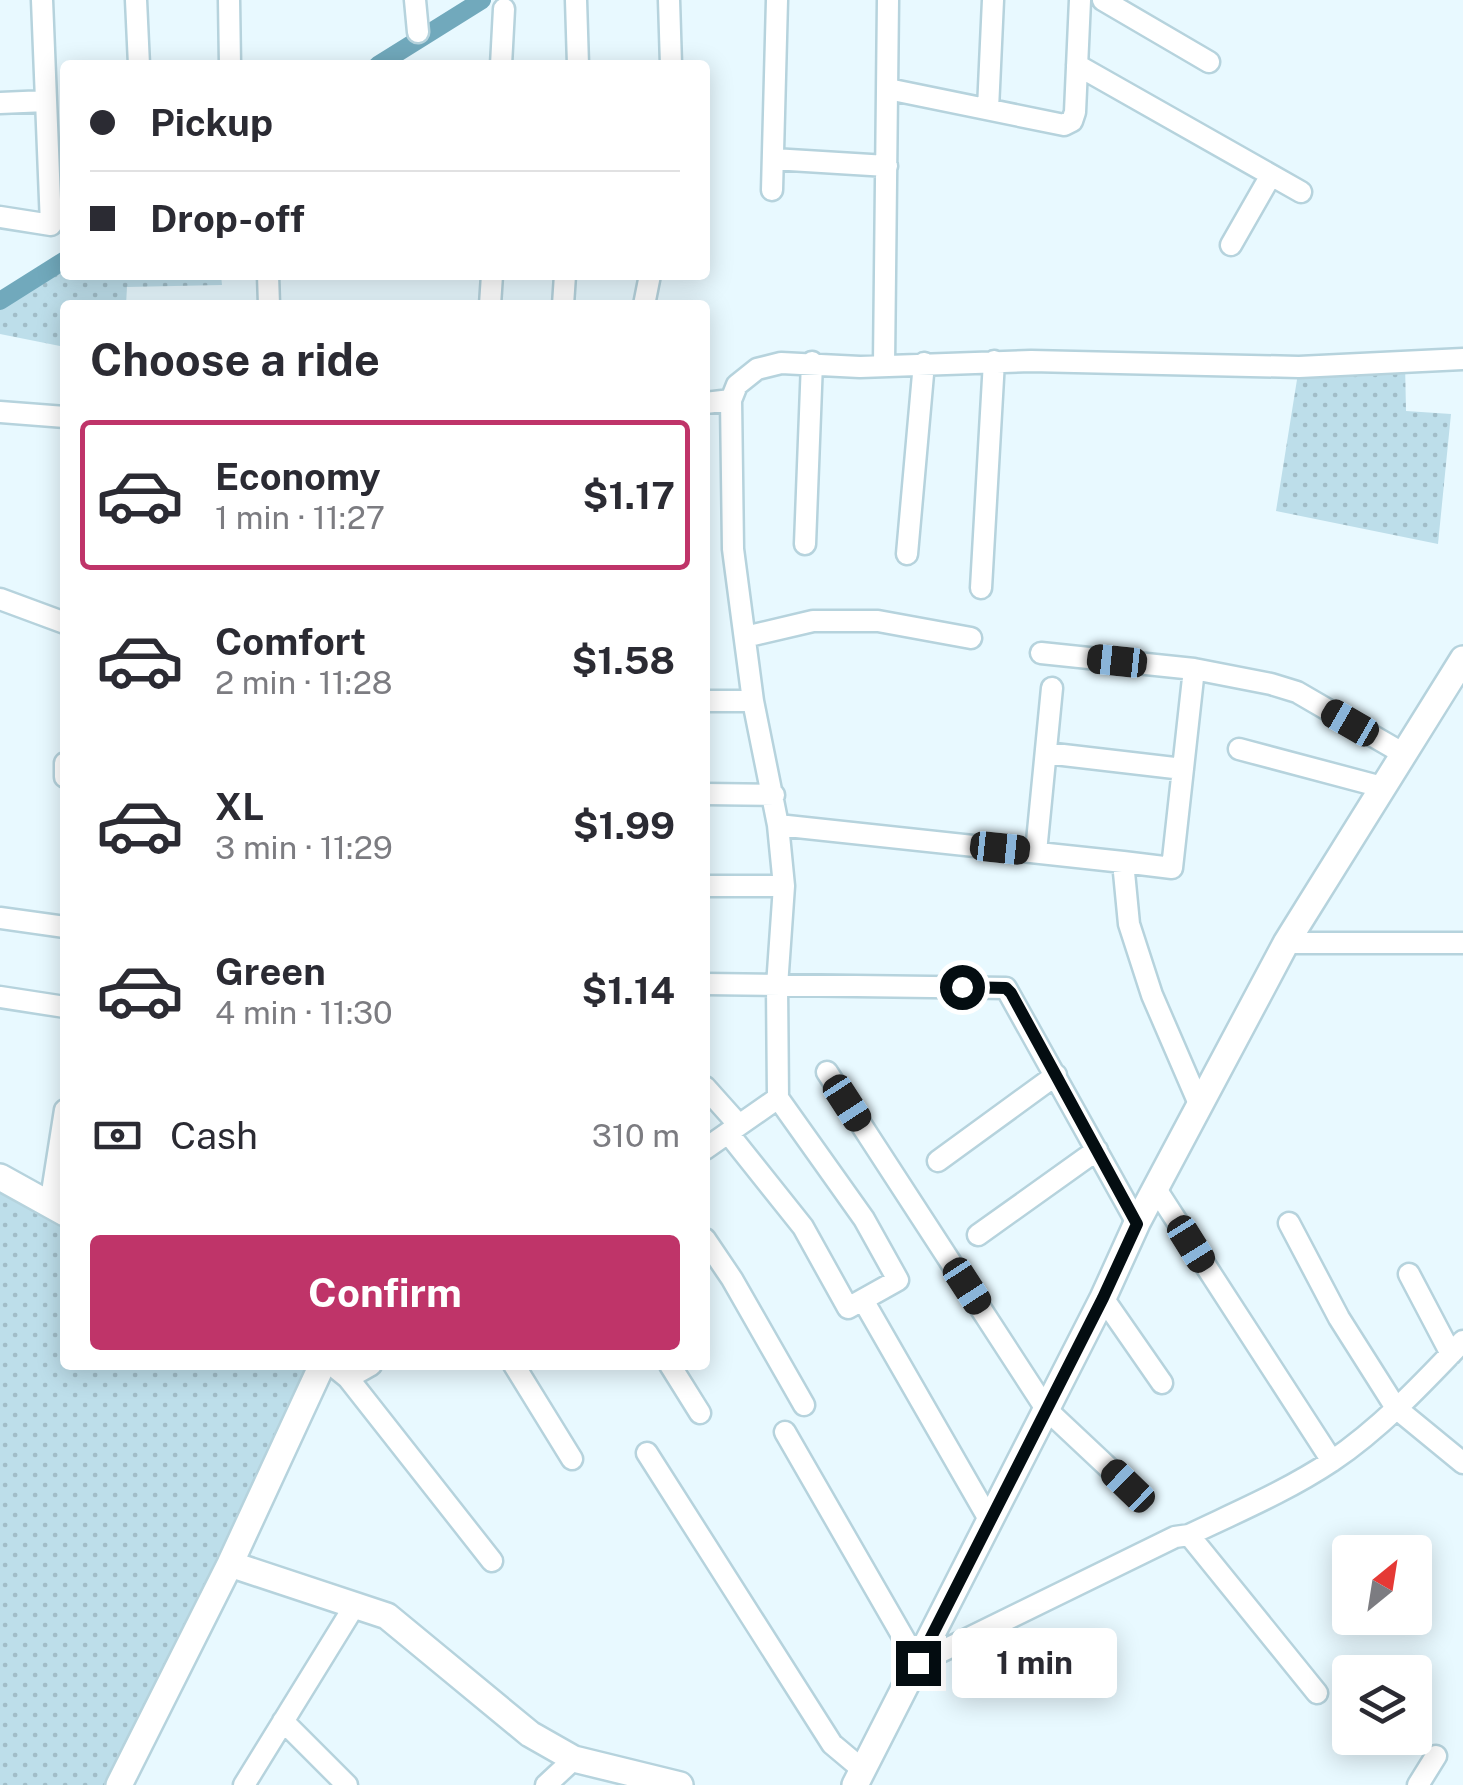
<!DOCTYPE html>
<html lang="en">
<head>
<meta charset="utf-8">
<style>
  body { margin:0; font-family:"Public Sans",sans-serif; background:#f2f2f3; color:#2b2b33; height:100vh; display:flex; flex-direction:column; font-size:38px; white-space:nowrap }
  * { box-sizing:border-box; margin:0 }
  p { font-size:32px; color:#7c7c81 }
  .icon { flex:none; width:55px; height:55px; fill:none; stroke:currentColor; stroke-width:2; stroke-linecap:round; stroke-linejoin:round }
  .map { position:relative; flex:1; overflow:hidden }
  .drawer { position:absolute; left:60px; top:300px; width:650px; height:1070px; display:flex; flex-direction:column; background:#fff; border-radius:10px; box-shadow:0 5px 25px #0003 }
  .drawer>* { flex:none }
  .hud { position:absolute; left:60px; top:60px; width:650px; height:220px; border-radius:10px; box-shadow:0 5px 25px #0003; display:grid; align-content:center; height:220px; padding:0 30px; background:#fff }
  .needle { width:65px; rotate:30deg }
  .fabs { position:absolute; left:1332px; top:1535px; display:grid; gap:20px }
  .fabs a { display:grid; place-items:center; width:100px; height:100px; border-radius:10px; background:#fff; box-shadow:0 5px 25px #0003; font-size:50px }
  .end { position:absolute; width:45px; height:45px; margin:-22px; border:12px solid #040d11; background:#fff; box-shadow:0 0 0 5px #fff }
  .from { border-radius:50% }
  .bubble { position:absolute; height:70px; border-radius:10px; background:#fff; box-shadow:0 5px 25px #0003; font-size:32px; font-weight:700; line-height:70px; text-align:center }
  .car { position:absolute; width:30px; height:60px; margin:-30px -15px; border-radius:12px; box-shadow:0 0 8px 2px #0007; background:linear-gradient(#222 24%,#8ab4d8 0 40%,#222 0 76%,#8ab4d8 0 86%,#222 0) }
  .hud b { display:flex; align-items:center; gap:35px; height:95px; font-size:38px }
  .hud b+b { border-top:2px solid #e1e1e2 }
  .hud i { width:25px; height:25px; background:#2b2b33 }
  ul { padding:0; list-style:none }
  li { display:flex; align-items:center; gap:30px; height:150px; margin:0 20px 15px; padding:0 10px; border:5px solid transparent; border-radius:10px }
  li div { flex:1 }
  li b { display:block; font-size:38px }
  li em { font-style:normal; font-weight:700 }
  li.current { border-color:#bf3469 }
  li>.icon { width:90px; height:90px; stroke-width:1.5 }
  h2 { padding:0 30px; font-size:45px; line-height:120px }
  .pay { display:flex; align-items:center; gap:25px; height:110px; padding:0 30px; font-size:38px }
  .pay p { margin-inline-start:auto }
  .cta { display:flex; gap:20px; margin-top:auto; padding:20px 30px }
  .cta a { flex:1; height:115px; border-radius:10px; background:#bf3469; color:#fff; font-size:40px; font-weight:700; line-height:115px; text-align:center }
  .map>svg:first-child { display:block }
  .grass { fill:url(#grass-dots) }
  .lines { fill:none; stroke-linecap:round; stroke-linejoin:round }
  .canal { stroke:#71a9bc; stroke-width:18 }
  .minor-casing { stroke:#b6d3dd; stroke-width:25 }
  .tertiary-casing { stroke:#b6d3dd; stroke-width:30 }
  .minor { stroke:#fff; stroke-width:20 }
  .tertiary { stroke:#fff; stroke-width:25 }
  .route { stroke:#040d11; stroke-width:12 }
</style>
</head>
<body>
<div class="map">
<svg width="1463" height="1785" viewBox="0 0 1463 1785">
  <defs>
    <pattern id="grass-dots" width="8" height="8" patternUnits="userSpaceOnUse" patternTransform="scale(2.5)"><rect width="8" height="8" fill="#bddeea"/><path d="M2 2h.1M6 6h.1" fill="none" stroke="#a1bdc8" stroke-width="1.8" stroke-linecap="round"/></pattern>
  </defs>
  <rect width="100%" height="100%" fill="#e8f9ff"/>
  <path class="grass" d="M 65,260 L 65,275 L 221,275 L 222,285 L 127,287 L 126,305 L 65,305 L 65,347 L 0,334 L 0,301 Z
    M 1405,362 L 1406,411 L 1451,414 L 1438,544 L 1276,511 L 1299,367 Z
    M 0,1184 L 65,1219 L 65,1365 L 318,1365 L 126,1785 L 0,1785 Z"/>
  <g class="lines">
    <path class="canal" d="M 378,65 L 482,0
      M 0,301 L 65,260"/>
    <g class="minor-casing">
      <path id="minor" d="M 136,0 L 139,65
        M 229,0 L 230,65
        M 415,0 L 418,32
        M 576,0 L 578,65
        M 669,0 L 671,65
        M 1103,0 L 1209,62
        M 501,65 L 504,9
        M 1077,65 L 1301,192
        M 888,89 L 1064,125 L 1072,121 L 1075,112 L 1080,0
        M 0,103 L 46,101
        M 988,109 L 993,0
        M 773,159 L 887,166
        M 772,190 L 777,0
        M 0,217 L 51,225 L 42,0
        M 1231,245 L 1271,175
        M 268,275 L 269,305
        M 490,305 L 492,275
        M 563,305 L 565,275
        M 644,305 L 650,275
        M 884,364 L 888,0
        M 705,403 L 731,400 L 737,385 L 757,369 L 781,363 L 860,367 L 1031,361 L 1299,367 L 1463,359
        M 0,412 L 65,417
        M 805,544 L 812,362
        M 907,554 L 924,363
        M 981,588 L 994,361
        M 0,599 L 65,623
        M 745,637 L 813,621 L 878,621 L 971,638
        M 1041,653 L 1194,669 L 1271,684 L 1297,692 L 1404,754
        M 705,701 L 753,701
        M 1239,749 L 1382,787
        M 1046,753 L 1183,769
        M 65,777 L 65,763
        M 705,794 L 774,795
        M 778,825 L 1123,862 L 1129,924 L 1152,995 L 1200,1106
        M 1036,852 L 1052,688
        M 1123,862 L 1172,868 L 1194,669
        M 705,886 L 784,886
        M 0,918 L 65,927
        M 1286,943 L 1463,943
        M 705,984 L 1006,988 L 1137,1223
        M 0,997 L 65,1007
        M 827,1072 L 1046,1409 L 1128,1486
        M 705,1087 L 739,1125
        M 728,1133 L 803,1227 L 848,1308 L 898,1280 L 864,1219 L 778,1098 L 777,986 L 784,886 L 778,825 L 753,701 L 733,549 L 731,400
        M 705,1149 L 778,1098
        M 938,1161 L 1056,1075
        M 1156,1189 L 1332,1461
        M 50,1205 L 65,1110
        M 1289,1223 L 1339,1318 L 1396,1408 L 1463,1463
        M 978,1235 L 1097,1150
        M 705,1239 L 732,1279 L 804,1405
        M 1409,1274 L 1451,1354
        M 1103,1298 L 1162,1383
        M 863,1300 L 990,1521
        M 332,1365 L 348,1378 L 371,1365
        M 514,1365 L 572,1459
        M 670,1365 L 700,1413
        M 348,1378 L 492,1561
        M 785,1432 L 918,1663 L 1175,1537 L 1189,1535 L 1317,1693
        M 647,1453 L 832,1744 L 863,1770
        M 1189,1535 C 1237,1512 1287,1491 1332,1461 C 1381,1428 1423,1383 1463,1341
        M 283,1721 L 347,1785
        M 244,1785 L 355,1605
        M 546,1785 L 574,1759
        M 1418,1785 L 1436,1756"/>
    </g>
    <g class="tertiary-casing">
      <path id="tertiary" d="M 0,1177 L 65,1213
        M 230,1564 L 387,1616 L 530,1734 L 574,1759 L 680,1785
        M 119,1785 L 230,1564 L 322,1365
        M 855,1785 L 1103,1298 L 1137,1223 L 1286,943 L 1463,659"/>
    </g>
    <use href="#minor" class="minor"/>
    <use href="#tertiary" class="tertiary"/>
  </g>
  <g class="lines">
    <path class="route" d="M 918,1663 L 1103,1298 L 1137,1224 L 1011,993 L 1006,988 L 962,987"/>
  </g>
</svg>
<div class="fabs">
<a><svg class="needle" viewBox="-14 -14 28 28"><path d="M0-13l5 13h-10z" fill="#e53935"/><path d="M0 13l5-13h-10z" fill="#7c7c81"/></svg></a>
<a><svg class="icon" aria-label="layers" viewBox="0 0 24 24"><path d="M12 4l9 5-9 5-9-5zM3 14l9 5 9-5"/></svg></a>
</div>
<i class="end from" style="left:962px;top:987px"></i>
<i class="end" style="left:918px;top:1663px"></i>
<div class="bubble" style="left:952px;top:1628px;width:165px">1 min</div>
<i class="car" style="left:1117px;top:661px;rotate:276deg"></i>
<i class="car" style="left:1350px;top:723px;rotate:300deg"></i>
<i class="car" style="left:1000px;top:848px;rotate:96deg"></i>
<i class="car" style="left:847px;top:1103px;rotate:147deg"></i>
<i class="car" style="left:1191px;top:1244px;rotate:148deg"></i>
<i class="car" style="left:967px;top:1286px;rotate:147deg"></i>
<i class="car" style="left:1128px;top:1486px;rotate:314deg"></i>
<div class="hud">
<b><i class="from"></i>Pickup</b>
<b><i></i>Drop-off</b>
</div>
<section class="drawer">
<h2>Choose a ride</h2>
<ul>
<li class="current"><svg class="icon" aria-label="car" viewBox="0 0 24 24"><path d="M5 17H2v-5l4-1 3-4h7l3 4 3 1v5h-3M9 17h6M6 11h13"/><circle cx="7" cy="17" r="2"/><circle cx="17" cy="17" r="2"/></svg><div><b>Economy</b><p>1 min · 11:27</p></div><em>$1.17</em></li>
<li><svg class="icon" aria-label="car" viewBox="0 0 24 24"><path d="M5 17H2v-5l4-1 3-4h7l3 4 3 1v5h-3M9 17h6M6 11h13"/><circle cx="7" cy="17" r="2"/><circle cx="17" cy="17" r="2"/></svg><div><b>Comfort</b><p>2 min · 11:28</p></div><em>$1.58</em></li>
<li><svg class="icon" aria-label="car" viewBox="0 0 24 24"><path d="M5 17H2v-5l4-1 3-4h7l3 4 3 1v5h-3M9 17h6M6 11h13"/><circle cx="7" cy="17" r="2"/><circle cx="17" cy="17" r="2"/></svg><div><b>XL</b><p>3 min · 11:29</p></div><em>$1.99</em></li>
<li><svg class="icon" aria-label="car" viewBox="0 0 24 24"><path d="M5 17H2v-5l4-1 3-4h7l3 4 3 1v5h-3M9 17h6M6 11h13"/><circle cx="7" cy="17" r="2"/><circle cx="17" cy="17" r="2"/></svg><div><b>Green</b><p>4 min · 11:30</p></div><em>$1.14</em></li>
</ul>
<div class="pay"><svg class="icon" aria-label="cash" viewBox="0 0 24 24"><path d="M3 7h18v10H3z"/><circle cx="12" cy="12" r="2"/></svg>Cash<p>310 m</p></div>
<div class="cta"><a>Confirm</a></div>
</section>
</div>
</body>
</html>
